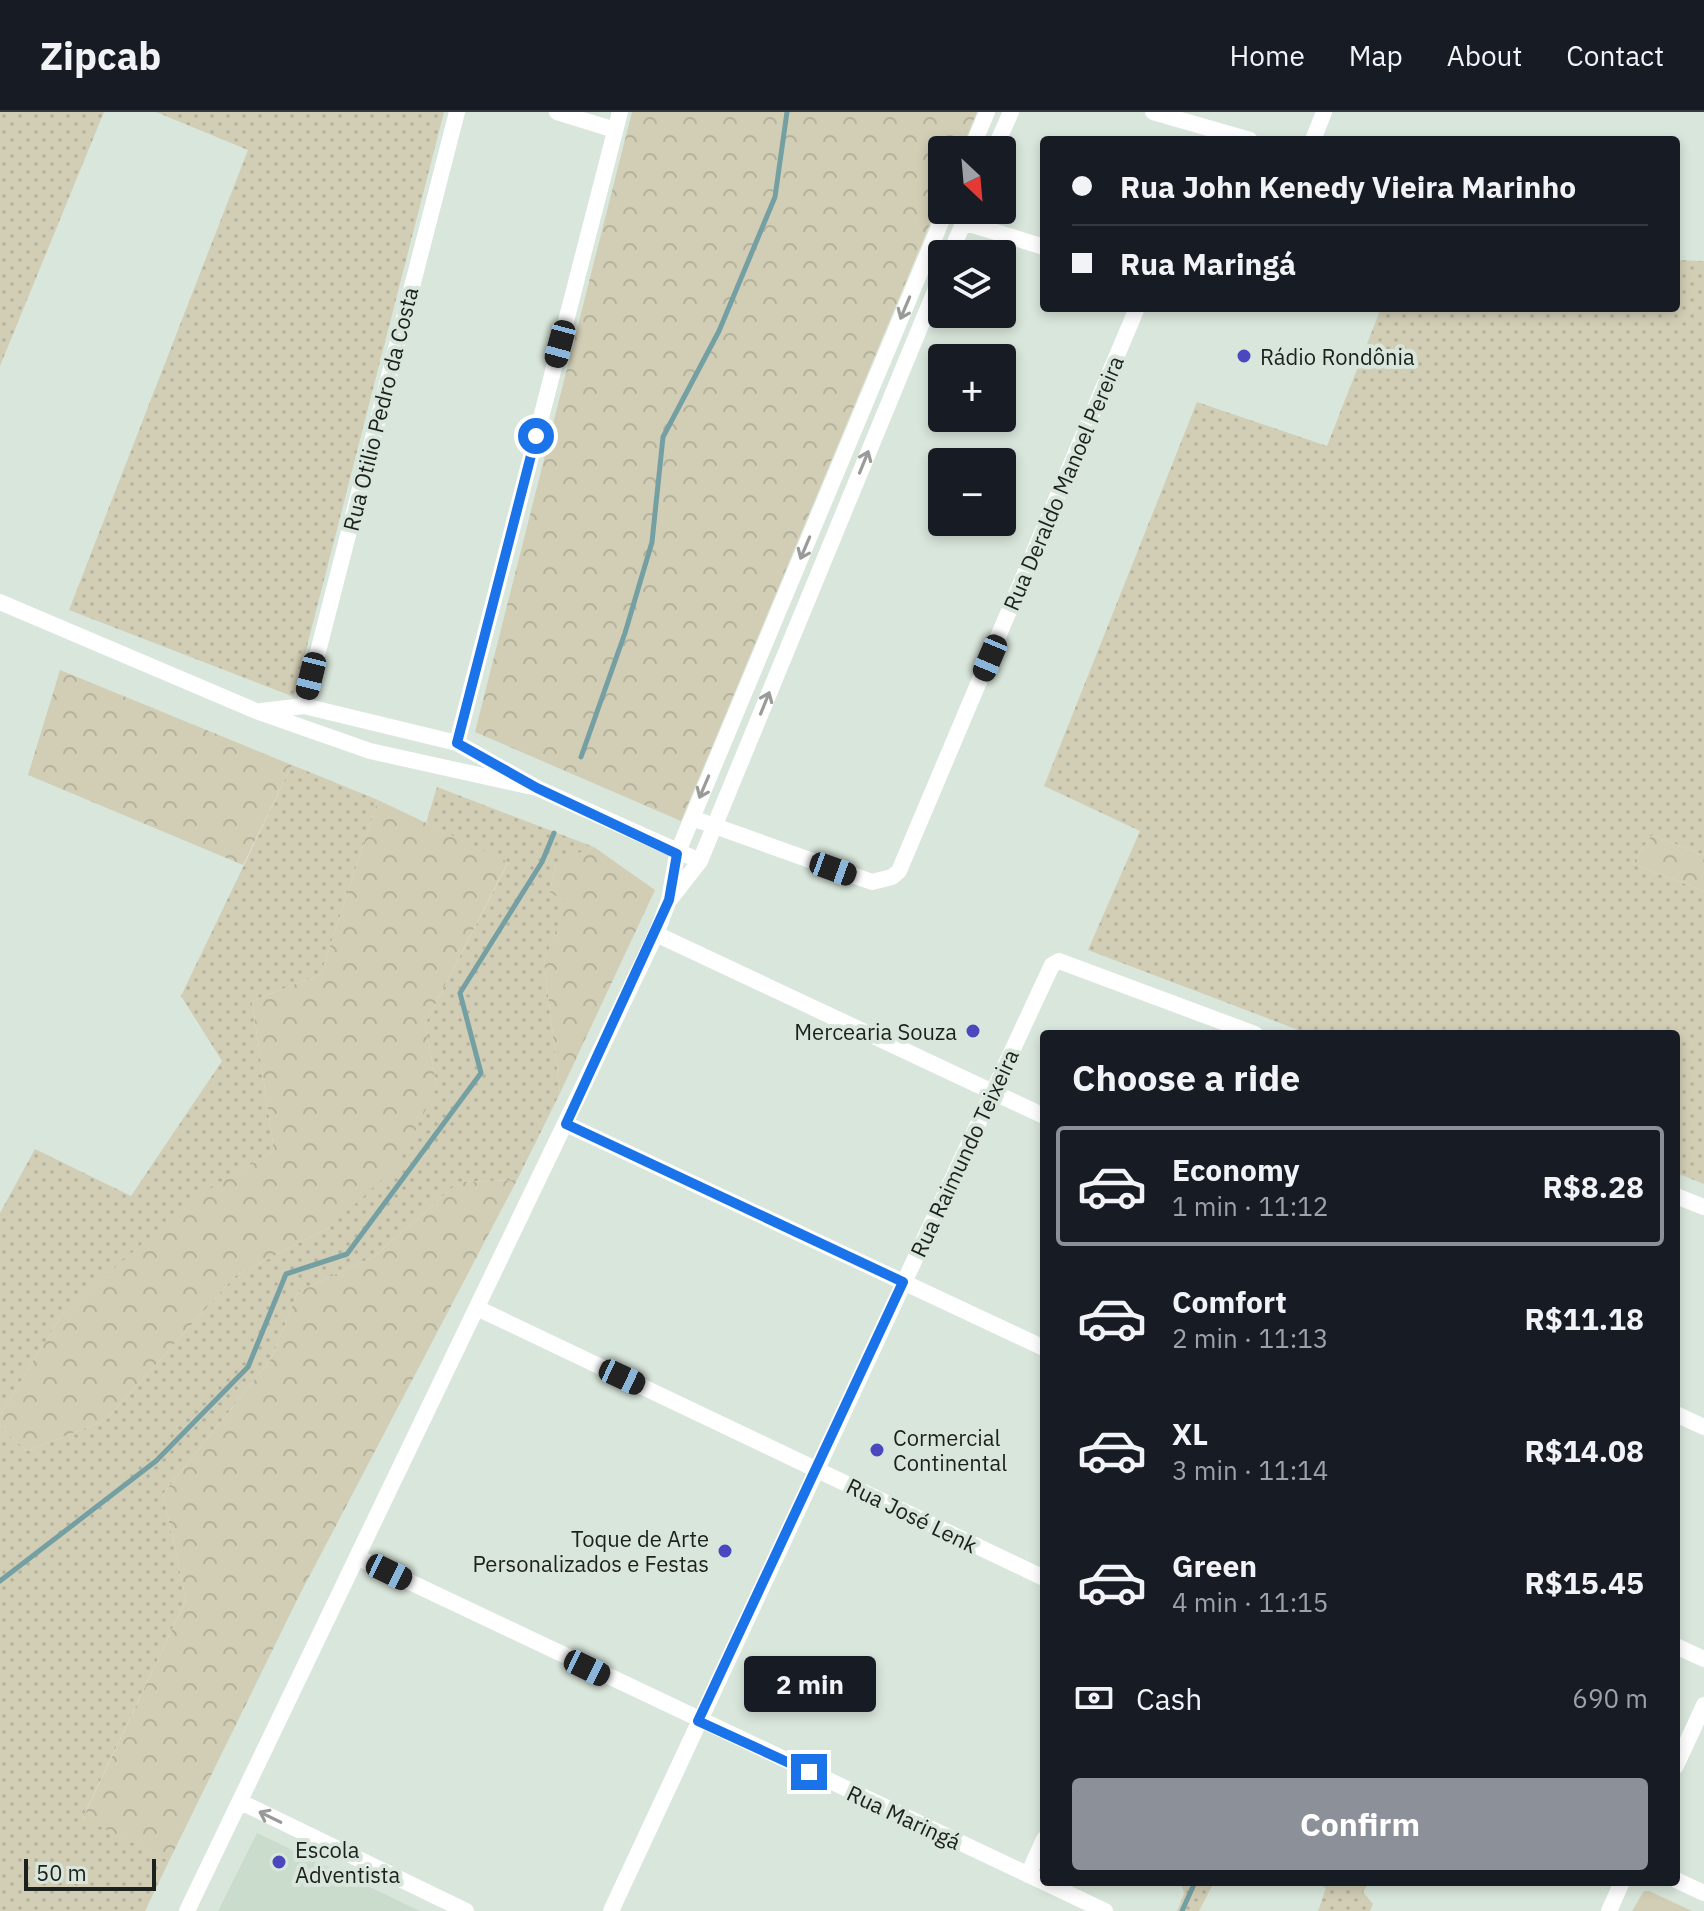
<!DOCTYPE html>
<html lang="en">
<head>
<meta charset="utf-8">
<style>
  body { margin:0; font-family:"IBM Plex Sans",sans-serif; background:#20242c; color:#f1f3f6; height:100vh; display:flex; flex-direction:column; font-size:30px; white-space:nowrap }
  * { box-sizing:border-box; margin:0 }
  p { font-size:26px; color:#9ea1a6 }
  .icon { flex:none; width:44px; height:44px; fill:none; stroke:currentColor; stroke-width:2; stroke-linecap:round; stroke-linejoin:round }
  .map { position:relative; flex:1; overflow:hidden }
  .drawer { position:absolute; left:1040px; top:918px; width:640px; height:856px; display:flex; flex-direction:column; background:#171b24; border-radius:8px; box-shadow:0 4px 12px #0003 }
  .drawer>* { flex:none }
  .hud { position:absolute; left:1040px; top:24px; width:640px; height:176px; border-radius:8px; box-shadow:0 4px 12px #0003; display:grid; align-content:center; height:176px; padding:0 32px; background:#171b24 }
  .needle { width:52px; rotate:154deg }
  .buttons { position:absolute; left:928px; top:24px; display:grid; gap:16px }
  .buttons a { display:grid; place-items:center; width:88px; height:88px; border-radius:8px; background:#171b24; box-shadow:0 4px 12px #0003; font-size:40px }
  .scale { position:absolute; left:24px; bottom:20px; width:132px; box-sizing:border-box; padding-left:8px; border:4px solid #1c211d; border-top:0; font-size:22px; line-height:28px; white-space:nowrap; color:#1c211d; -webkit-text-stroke:6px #d9e6db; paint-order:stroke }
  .end { position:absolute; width:36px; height:36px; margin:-18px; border:10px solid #1a73e8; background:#fff; box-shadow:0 0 0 4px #fff }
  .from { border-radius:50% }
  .bubble { position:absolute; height:56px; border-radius:8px; background:#171b24; box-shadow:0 4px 12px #0003; font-size:26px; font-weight:800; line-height:56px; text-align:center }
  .car { position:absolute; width:24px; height:48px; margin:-24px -12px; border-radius:10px; box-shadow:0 0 6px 2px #0007; background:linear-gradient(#222 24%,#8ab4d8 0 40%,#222 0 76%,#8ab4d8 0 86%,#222 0) }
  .hud b { display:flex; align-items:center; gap:28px; height:76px; font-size:30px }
  .hud b+b { border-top:2px solid #363941 }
  .hud i { width:20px; height:20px; background:#f1f3f6 }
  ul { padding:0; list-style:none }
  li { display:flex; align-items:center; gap:24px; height:120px; margin:0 16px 12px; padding:0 16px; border:4px solid transparent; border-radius:8px }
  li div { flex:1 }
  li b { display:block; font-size:30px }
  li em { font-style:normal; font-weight:800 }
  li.on { border-color:#8c9099 }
  li>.icon { width:72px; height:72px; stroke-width:1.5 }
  h2 { padding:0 32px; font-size:36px; line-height:96px }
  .pay { display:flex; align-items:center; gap:20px; height:88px; padding:0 32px; font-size:30px }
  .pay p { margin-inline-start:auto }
  .primary-button { display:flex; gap:16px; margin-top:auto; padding:16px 32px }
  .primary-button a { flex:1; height:92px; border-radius:8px; background:#8c9099; color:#fff; font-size:32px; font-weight:800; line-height:92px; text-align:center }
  header { display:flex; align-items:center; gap:48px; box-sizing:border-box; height:112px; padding:0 40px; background:#171b24; border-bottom:2px solid #363941 }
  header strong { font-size:38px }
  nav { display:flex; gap:44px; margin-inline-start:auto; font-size:28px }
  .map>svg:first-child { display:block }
  .built { fill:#caddcd }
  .grass { fill:url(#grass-dots) }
  .forest { fill:url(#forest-crowns) }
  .pitch { fill:#d2ceb6 }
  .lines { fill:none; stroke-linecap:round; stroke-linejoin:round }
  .stream { stroke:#75a0a3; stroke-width:5 }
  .street { stroke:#fff; stroke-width:16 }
  .oneway { stroke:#999b99 }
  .route { stroke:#1a73e8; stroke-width:10 }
  .poi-dot { fill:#4b47be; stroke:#d9e6db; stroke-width:3 }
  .labels { text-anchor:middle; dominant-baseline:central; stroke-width:8; stroke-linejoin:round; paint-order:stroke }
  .poi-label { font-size:22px; fill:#1c211d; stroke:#d9e6db; text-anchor:start }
  .street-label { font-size:22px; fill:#1c211d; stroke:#d9e6db }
</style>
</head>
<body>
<header>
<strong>Zipcab</strong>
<nav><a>Home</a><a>Map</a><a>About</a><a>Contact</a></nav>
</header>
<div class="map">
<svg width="1704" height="1799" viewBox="0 0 1704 1799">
  <defs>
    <pattern id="grass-dots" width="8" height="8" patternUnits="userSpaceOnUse" patternTransform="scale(2)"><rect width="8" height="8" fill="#d2ceb6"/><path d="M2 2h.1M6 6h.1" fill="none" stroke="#b4b19c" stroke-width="1.8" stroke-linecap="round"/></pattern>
    <pattern id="forest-crowns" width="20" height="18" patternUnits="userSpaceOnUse" patternTransform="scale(2)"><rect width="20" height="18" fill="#d2ceb6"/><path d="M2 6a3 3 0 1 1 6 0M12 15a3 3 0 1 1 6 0" fill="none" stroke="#b4b19c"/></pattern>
  </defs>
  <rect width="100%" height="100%" fill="#d9e6db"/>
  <path class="built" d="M 257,1721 L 282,1733 L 420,1799 L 218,1799 Z"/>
  <path class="grass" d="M 0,0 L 104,0 L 0,254 Z
    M 156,0 L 444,0 L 294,585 L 69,498 L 248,38 Z
    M 1676,148 L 1704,149 L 1704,743 L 1652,723 L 1632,752 L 1704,779 L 1704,1072 L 1676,1061 L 1676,922 L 1309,922 L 1088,838 L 1140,719 L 1044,674 L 1197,290 L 1327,334 L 1381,196 L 1676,196 Z
    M 292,653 L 378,688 L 321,862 L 252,889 L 274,1039 L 191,1089 L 61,1204 L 0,1303 L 0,1101 L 35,1037 L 131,1084 L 222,949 L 181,884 Z
    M 437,675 L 594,735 L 556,751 L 550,780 L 567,791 L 544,850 L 560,981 L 517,1068 L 459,1070 L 375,1144 L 298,1180 L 271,1247 L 163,1382 L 186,1488 L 83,1705 L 169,1749 L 145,1799 L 0,1799 L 0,1314 L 27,1339 L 106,1308 L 235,1164 L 330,1115 L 437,975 L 425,912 L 508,751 L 426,711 Z
    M 1181,1770 L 1214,1770 L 1199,1799 L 1177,1799 L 1184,1782 Z
    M 1315,1770 L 1369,1770 L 1363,1780 L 1373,1792 L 1370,1799 L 1318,1799 L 1326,1776 Z"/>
  <path class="forest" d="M 632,0 L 977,0 L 961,38 L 942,38 L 942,83 L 681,709 L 475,620 Z
    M 60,558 L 292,653 L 243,753 L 28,663 Z
    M 378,688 L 508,750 L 425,912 L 437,975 L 398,1053 L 330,1115 L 235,1164 L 106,1308 L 27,1339 L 0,1314 L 0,1303 L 61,1204 L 191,1088 L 274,1039 L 252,889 L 321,862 Z
    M 1652,723 L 1704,743 L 1704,779 L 1632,752 Z
    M 594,735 L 655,778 L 560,981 L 544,850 L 566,791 L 550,780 L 556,750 Z
    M 517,1068 L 298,1486 L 169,1749 L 83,1706 L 186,1488 L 163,1382 L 271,1247 L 298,1180 L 375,1144 L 459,1070 Z"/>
  <path class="pitch" d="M 1644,1779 L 1649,1779 L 1692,1799 L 1632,1799 Z"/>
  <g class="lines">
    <path class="stream" d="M 581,645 L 625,521 L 652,430 L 663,325 L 719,219 L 775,85 L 787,0
      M 0,1469 L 156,1349 L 248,1255 L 286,1162 L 347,1142 L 481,961 L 460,881 L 542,750 L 554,721
      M 1182,1799 L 1195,1770"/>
    <path class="street" d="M 557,0 L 615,18
      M 1153,0 L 1250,28
      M 1313,28 L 1324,0
      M 971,38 L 987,0
      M 994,38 L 1011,0
      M 963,110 L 1044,135
      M 950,142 L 969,98
      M 0,490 L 256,599 L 370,639 L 537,676
      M 304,594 L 457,0
      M 261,599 L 304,594 L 457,631 L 537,676 L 700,749
      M 457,631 L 620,0
      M 692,706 L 872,770 L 892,765 L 899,759 L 1137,196
      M 671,786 L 700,749 L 942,162
      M 656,822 L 1044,1004
      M 566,1012 L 1044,1236
      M 1676,1084 L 1704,1095
      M 477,1196 L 1044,1466
      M 1676,1302 L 1704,1315
      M 357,1445 L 1105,1799
      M 1676,1534 L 1704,1547
      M 1676,1654 L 1704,1593
      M 241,1690 L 466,1799
      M 1028,1763 L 1044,1727
      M 1676,1768 L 1704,1781
      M 187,1799 L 656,822 L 669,788 L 677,742 L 946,98
      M 611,1799 L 1052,853 L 1059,849 L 1255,922
      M 1609,1799 L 1622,1770"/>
  </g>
  <defs><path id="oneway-shaft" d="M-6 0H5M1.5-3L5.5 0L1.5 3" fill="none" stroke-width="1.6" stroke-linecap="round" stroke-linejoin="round" transform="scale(2)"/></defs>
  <g class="oneway">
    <use href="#oneway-shaft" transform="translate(905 196) rotate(113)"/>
    <use href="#oneway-shaft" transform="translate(864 350) rotate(-68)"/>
    <use href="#oneway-shaft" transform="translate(805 436) rotate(113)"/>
    <use href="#oneway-shaft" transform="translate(765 591) rotate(-68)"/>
    <use href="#oneway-shaft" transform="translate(704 675) rotate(113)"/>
    <use href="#oneway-shaft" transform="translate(270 1705) rotate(-154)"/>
  </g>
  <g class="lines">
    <path class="route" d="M 536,324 L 457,631 L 537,676 L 677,742 L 669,788 L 566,1012 L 903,1170 L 698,1609 L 809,1660"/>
  </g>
  <g class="poi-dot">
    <circle cx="1244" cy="244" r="8"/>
    <circle cx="973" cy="919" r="8"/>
    <circle cx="877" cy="1338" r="8"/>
    <circle cx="725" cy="1439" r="8"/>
    <circle cx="279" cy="1750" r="8"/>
  </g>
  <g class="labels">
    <g class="poi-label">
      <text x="1260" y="244">Rádio Rondônia</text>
      <text x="957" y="919" text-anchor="end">Mercearia Souza</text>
      <text x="893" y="1325">Cormercial<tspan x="893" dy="25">Continental</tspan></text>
      <text x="709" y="1426" text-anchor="end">Toque de Arte<tspan x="709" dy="25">Personalizados e Festas</tspan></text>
      <text x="295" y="1737">Escola<tspan x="295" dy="25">Adventista</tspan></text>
    </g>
    <g class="street-label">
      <text transform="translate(380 297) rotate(-76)">Rua Otilio Pedro da Costa</text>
      <text transform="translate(1063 371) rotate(-67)">Rua Deraldo Manoel Pereira</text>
      <text transform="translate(964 1041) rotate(-65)">Rua Raimundo Teixeira</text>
      <text transform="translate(912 1403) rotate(26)">Rua José Lenk</text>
      <text transform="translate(904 1705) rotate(25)">Rua Maringá</text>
    </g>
  </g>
</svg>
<div class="buttons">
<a><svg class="needle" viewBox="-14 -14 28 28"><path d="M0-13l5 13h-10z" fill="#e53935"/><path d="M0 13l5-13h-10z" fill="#9ea1a6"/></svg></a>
<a><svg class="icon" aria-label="layers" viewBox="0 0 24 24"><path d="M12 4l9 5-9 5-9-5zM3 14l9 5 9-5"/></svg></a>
<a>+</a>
<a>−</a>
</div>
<div class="scale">50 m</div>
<i class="end from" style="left:536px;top:324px"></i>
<i class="end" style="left:809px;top:1660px"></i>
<div class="bubble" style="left:744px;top:1544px;width:132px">2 min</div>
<i class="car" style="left:560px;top:232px;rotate:195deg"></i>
<i class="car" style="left:990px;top:546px;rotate:203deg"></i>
<i class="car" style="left:311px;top:564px;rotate:194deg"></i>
<i class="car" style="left:833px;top:757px;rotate:110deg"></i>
<i class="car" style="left:622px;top:1265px;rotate:115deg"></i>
<i class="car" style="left:389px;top:1460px;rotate:116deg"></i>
<i class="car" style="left:587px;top:1556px;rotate:116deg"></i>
<div class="hud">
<b><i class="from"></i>Rua John Kenedy Vieira Marinho</b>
<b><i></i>Rua Maringá</b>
</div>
<section class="drawer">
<h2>Choose a ride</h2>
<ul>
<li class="on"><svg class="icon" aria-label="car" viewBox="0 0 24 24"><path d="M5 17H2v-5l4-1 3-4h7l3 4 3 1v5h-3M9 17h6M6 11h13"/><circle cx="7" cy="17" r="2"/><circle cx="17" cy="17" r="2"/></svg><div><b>Economy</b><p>1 min · 11:12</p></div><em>R$8.28</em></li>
<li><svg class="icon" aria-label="car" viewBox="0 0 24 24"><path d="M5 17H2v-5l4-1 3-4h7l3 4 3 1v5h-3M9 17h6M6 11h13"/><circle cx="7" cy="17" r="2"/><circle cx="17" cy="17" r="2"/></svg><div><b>Comfort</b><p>2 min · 11:13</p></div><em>R$11.18</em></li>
<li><svg class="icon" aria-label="car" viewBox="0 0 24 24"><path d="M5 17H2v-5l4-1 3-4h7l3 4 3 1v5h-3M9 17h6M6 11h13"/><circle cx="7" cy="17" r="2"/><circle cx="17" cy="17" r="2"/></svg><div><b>XL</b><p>3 min · 11:14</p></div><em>R$14.08</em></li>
<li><svg class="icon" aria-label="car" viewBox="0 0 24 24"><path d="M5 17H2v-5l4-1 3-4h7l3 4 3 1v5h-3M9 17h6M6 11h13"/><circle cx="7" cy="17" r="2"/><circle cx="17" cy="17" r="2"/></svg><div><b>Green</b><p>4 min · 11:15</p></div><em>R$15.45</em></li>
</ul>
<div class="pay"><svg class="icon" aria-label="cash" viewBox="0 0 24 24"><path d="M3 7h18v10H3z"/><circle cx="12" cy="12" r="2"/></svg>Cash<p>690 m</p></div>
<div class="primary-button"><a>Confirm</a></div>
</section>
</div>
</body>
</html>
